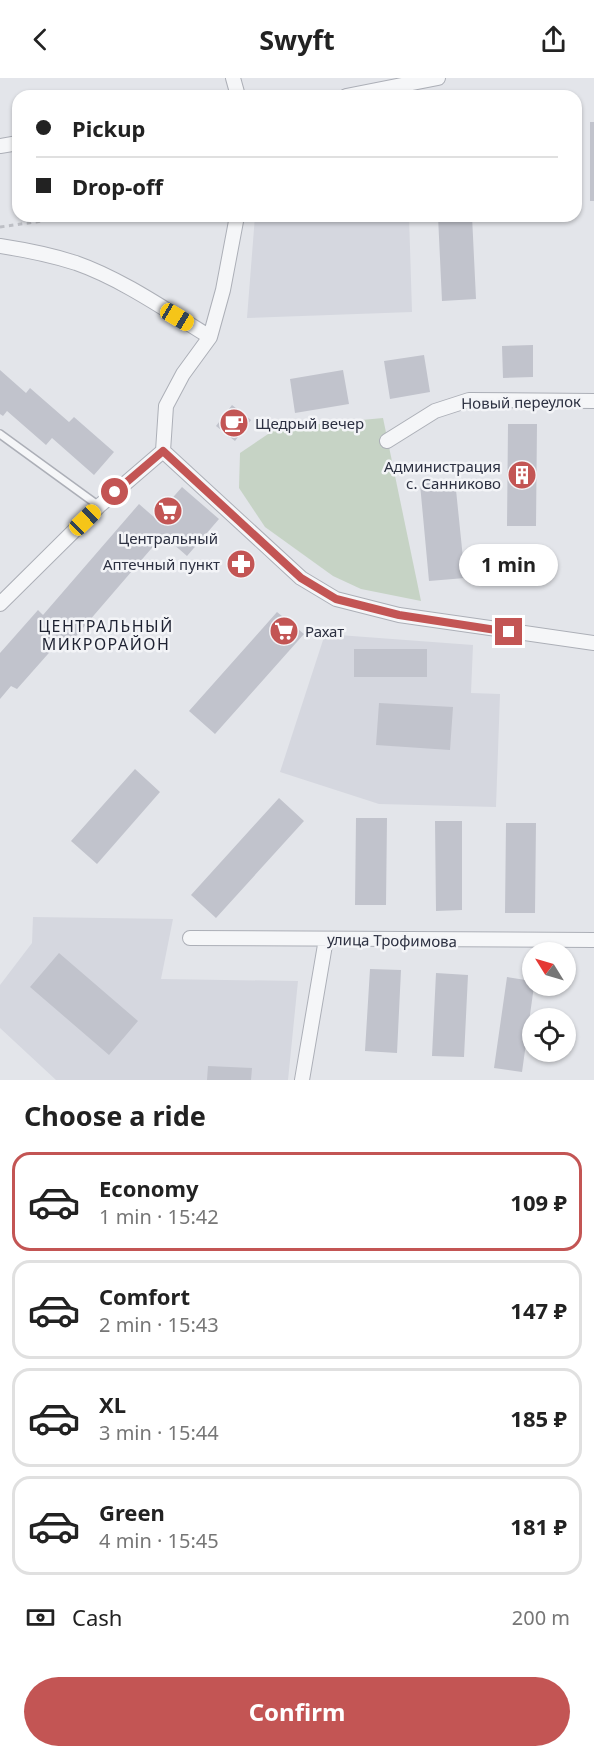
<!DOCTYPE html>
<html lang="en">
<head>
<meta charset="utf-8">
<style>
  body { margin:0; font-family:"Noto Sans",sans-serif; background:#f2f2f2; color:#222; height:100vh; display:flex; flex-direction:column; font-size:22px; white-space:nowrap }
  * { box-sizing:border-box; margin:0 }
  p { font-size:20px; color:#767676 }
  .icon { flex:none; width:33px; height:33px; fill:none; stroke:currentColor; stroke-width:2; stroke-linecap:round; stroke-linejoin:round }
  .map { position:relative; height:1002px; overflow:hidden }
  .side { display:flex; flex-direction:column; background:#fff; flex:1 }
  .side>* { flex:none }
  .hud { position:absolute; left:12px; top:12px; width:570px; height:132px; border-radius:18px; box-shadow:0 2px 4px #0004; display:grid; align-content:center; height:132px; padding:0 24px; background:#fff }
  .needle { width:39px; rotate:307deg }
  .tools { position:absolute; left:522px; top:864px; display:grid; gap:12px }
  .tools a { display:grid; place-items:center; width:54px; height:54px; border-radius:50%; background:#fff; box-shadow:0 2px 4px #0004; font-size:30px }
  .end { position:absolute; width:27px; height:27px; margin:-14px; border:8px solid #c35554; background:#fff; box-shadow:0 0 0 3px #fff }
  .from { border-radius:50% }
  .bubble { position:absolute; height:42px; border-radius:21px; background:#fff; box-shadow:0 2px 4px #0004; font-size:20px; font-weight:700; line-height:42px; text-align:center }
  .car { position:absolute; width:18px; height:36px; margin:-18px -9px; border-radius:8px; box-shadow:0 0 4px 2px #0007; background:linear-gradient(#f5c518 24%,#345 0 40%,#f5c518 0 76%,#345 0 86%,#f5c518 0) }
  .hud b { display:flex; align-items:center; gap:21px; height:57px; font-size:22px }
  .hud b+b { border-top:2px solid #e0e0e0 }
  .hud i { width:15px; height:15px; background:#222 }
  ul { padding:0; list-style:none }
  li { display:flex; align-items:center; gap:18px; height:99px; margin:0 12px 9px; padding:0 12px; border:3px solid #e0e0e0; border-radius:18px }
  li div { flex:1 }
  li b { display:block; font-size:22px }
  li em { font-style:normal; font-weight:700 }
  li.selected { border-color:#c35554 }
  li>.icon { width:54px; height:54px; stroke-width:1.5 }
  h2 { padding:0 24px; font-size:27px; line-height:72px }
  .pay { display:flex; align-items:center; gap:15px; height:66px; padding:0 24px; font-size:22px }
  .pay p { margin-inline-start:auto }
  .cta { display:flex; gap:12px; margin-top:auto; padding:12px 24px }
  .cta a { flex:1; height:69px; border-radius:36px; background:#c35554; color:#fff; font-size:24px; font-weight:700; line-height:69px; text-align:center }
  header { display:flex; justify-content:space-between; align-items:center; height:78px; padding:0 24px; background:#fff; font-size:27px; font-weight:700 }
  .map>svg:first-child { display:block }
  .built { fill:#d5d7df }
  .green { fill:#c6d3c5 }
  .building { fill:#c1c3cc }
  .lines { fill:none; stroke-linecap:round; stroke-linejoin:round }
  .lane-casing { stroke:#acafb7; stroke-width:10 }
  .street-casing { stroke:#acafb7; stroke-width:16 }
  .path { stroke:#bdbfc5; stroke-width:3; stroke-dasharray:4.5 4.5; stroke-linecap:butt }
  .lane { stroke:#f5f6f8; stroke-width:7 }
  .street { stroke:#f5f6f8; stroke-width:14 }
  .route { stroke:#c35554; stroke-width:8 }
  .labels { text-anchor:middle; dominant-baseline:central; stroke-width:5; stroke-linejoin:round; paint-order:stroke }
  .street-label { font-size:15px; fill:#2c3041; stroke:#f3f4f7 }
  .poi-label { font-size:15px; fill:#2c3041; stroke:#f3f4f7; text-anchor:start }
  .neighbourhood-label { font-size:16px; letter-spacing:1.5px; fill:#1e2232; stroke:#f3f4f7 }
</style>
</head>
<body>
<header><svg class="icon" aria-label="back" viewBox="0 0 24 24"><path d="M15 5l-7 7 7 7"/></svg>Swyft<svg class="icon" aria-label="share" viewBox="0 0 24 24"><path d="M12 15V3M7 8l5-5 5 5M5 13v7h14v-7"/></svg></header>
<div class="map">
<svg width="594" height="1002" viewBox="0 0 594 1002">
  <rect width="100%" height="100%" fill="#e3e5ea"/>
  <path class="built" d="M 255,138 L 409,138 L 412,234 L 247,240 Z
    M 325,556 L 473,567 L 471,615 L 500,616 L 496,729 L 379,726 L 280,694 Z
    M 33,839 L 173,841 L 161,901 L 298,903 L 288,1002 L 56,1002 L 0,950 L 0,907 L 32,865 Z"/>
  <path class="green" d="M 383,340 L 421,523 L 361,511 L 333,498 L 265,449 L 239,410 L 240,375 L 277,350 Z"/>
  <path class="building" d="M 590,44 L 594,44 L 594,123 L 590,123 Z
    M 438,138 L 472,138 L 476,221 L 442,223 Z
    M 533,267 L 533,299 L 503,300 L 502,268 Z
    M 424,277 L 430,314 L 390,321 L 384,283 Z
    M 0,292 L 26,315 L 30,310 L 69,344 L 74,339 L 114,374 L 94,397 L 52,360 L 46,367 L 7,333 L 3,338 L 0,336 Z
    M 343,292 L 349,326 L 295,335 L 290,301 Z
    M 232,327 L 251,342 L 235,363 L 216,348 Z
    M 508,346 L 537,346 L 536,448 L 507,448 Z
    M 455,402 L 465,500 L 429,503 L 420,406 Z
    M 182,409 L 219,441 L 187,478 L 163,457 L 70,565 L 63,559 L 17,611 L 11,608 L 0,621 L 0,575 L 38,532 L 43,537 L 139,426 L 155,440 Z
    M 240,471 L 256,484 L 242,501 L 226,488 Z
    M 277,534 L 304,556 L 215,656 L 189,633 Z
    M 354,571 L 427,571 L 427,599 L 354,599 Z
    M 379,625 L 453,629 L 450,672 L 376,667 Z
    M 135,691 L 160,714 L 97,786 L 71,763 Z
    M 279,720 L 304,743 L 216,840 L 191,817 Z
    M 356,740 L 387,740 L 386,827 L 355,827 Z
    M 435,743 L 462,743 L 462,832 L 436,833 Z
    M 506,745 L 536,745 L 535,835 L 505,835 Z
    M 59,875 L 138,943 L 109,977 L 30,909 Z
    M 370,891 L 401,892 L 397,975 L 365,973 Z
    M 436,895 L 468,897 L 464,979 L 432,978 Z
    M 507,899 L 532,903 L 534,908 L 522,994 L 494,990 Z
    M 208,988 L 252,990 L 251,1002 L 207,1002 Z"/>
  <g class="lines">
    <g class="lane-casing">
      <path id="lane" d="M 0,356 L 99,428"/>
    </g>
    <g class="street-casing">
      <path id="street" d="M 233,0 L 238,18
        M 346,18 L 438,0
        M 0,68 L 18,65
        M 0,168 C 26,172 51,177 76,185 C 122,201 169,234 210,259
        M 387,363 L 435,333 L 469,322 L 594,323
        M 163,373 L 301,500 L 336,521 L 399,537 L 594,565
        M 0,526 L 99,428 L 163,373 L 166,328 L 183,296 L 210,259 L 223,212 L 237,138
        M 190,860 L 594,862
        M 302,1002 L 326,861"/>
    </g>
    <path class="path" d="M 0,149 L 77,138"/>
    <use href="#lane" class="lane"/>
    <use href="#street" class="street"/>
  </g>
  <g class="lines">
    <path class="route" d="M 115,414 L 163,373 L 301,500 L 336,521 L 399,537 L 509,554"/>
  </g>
  <defs>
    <g id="cafe-disc" transform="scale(1.5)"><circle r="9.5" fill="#c35554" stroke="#f3f4f7"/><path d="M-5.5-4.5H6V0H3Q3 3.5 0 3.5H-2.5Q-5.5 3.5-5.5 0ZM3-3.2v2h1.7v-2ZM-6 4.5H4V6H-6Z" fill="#fff"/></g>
    <g id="building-disc" transform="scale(1.5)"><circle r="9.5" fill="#c35554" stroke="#f3f4f7"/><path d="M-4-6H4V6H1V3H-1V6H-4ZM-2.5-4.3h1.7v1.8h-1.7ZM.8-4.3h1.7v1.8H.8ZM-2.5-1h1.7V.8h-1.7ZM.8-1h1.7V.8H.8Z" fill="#fff"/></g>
    <g id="supermarket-disc" transform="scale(1.5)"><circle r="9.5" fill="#c35554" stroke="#f3f4f7"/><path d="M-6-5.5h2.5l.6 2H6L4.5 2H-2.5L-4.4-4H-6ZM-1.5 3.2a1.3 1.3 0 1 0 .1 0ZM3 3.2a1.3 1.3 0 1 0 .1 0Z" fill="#fff"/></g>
    <g id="pharmacy-disc" transform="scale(1.5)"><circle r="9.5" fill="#c35554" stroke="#f3f4f7"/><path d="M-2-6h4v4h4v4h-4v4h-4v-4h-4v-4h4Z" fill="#fff"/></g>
  </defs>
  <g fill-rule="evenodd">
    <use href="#cafe-disc" x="234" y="345"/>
    <use href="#building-disc" x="522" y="397"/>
    <use href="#supermarket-disc" x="168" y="433"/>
    <use href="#pharmacy-disc" x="241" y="486"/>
    <use href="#supermarket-disc" x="284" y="553"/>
  </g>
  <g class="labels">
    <g class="street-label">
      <text transform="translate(521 324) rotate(-1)">Новый переулок</text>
      <text transform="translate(392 862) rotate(1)">улица Трофимова</text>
    </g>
    <g class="poi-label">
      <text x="255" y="345">Щедрый вечер</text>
      <text x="501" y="388" text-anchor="end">Администрация<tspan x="501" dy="17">с. Санниково</tspan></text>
      <text x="168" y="460" text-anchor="middle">Центральный</text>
      <text x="220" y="486" text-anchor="end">Аптечный пункт</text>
      <text x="305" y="553">Рахат</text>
    </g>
    <g class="neighbourhood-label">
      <text x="106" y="548">ЦЕНТРАЛЬНЫЙ<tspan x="106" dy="18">МИКРОРАЙОН</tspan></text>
    </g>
  </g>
</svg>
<div class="tools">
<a><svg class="needle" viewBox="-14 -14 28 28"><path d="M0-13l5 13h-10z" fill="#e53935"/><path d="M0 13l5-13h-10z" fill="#767676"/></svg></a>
<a><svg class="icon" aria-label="locate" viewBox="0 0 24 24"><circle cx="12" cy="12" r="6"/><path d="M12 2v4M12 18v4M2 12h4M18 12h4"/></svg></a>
</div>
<i class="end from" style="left:115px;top:414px"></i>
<i class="end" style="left:509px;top:554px"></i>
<div class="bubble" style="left:459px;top:466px;width:99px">1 min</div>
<i class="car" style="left:177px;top:239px;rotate:121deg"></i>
<i class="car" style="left:85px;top:442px;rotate:46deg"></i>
<div class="hud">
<b><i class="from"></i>Pickup</b>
<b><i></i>Drop-off</b>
</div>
</div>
<section class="side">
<h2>Choose a ride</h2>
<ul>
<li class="selected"><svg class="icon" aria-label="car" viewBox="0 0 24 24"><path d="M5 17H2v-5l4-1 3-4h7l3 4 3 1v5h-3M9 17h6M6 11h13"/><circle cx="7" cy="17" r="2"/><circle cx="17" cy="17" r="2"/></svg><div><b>Economy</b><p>1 min · 15:42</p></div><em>109 ₽</em></li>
<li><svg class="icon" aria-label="car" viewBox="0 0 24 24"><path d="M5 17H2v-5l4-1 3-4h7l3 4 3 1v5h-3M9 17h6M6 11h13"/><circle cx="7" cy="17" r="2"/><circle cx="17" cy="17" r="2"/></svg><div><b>Comfort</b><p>2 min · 15:43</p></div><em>147 ₽</em></li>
<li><svg class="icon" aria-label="car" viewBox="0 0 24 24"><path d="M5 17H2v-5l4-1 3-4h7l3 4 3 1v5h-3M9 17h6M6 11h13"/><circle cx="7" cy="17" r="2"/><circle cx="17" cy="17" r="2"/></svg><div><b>XL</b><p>3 min · 15:44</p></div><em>185 ₽</em></li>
<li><svg class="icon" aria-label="car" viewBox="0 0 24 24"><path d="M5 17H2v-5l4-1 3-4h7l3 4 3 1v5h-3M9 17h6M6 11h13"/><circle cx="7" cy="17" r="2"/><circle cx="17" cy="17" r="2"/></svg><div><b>Green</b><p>4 min · 15:45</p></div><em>181 ₽</em></li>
</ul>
<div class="pay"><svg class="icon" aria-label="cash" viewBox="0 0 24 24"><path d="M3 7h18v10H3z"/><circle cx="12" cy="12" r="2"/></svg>Cash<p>200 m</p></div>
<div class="cta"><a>Confirm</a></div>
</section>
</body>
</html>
